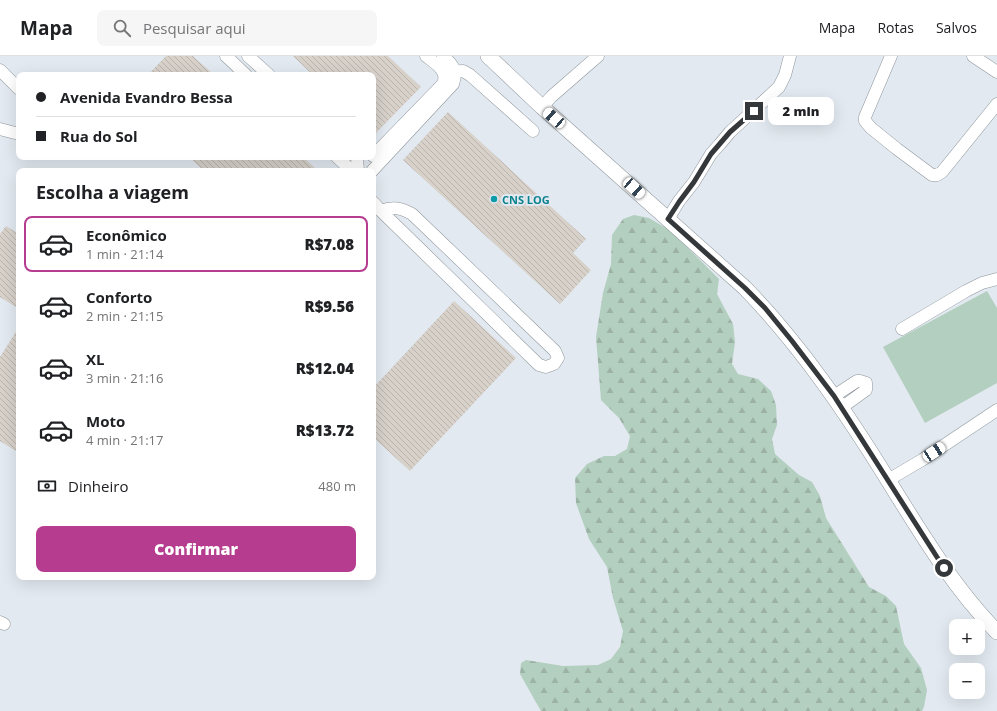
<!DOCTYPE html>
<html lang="pt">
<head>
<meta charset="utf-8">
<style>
  body { margin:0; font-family:"Open Sans",sans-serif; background:#f6f6f6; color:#202124; height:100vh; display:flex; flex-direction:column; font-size:15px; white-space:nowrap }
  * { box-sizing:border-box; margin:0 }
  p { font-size:13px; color:#757577 }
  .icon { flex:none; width:22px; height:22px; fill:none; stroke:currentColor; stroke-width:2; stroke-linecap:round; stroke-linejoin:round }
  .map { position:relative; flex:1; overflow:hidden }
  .details { position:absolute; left:16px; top:112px; width:360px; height:412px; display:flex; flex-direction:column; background:#fff; border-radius:8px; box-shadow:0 4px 16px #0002 }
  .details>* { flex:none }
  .hud { position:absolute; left:16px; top:16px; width:360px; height:88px; border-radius:8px; box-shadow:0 4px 16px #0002; display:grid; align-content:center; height:88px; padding:0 20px; background:#fff }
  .tools { position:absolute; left:949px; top:563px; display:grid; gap:8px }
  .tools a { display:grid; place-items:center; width:36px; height:36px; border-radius:8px; background:#fff; box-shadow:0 4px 16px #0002; font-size:20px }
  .end { position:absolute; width:18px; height:18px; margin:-9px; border:5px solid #35383b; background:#fff; box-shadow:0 0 0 2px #fff }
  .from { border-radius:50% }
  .bubble { position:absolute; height:28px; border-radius:8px; background:#fff; box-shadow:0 4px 16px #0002; font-size:13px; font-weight:800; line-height:28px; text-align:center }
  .car { position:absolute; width:12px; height:24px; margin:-12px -6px; border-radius:5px; box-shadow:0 0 3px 1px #0007; background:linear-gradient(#fff 24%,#345 0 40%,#fff 0 76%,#345 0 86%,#fff 0) }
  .hud b { display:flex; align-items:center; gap:14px; height:38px; font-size:15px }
  .hud b+b { border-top:1px solid #e0e0e0 }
  .hud i { width:10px; height:10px; background:#202124 }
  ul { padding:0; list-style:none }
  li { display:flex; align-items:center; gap:12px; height:56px; margin:0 8px 6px; padding:0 12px; border:2px solid transparent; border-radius:8px }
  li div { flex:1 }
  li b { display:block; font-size:15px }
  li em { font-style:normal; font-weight:800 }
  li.active { border-color:#b53c8f }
  li>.icon { width:36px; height:36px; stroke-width:1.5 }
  h2 { padding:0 20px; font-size:18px; line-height:48px }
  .pay { display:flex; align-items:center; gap:10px; height:44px; padding:0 20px; font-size:15px }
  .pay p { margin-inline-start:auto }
  .button { display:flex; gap:8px; margin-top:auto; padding:8px 20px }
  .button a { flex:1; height:46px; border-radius:8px; background:#b53c8f; color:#fff; font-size:16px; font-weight:800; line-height:46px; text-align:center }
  header { display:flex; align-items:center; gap:24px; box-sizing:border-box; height:56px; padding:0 20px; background:#fff; border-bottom:1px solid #e0e0e0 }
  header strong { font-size:19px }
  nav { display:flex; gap:22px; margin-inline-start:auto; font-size:14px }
  .search { width:280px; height:36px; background:#f6f6f6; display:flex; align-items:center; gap:10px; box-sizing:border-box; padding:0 14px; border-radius:8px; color:#757577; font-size:15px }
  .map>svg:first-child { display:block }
  .forest { fill:url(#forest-firs) }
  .pitch { fill:#b3cfbf }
  .building { fill:url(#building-back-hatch) }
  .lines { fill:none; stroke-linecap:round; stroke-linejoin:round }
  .minor-casing { stroke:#8e959b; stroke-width:13 }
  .major-casing { stroke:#8e959b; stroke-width:16 }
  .minor { stroke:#fff; stroke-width:12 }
  .major { stroke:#fff; stroke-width:15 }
  .route { stroke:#35383b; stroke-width:5 }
  .culture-dot { fill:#0f9aa8; stroke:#e2e9f0; stroke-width:1.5 }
  .labels { text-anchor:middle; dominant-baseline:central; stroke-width:4; stroke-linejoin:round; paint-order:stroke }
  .culture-label { font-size:11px; font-weight:bold; fill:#0d838f; stroke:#e2e9f0; text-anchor:start }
</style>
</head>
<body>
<header>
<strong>Mapa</strong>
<div class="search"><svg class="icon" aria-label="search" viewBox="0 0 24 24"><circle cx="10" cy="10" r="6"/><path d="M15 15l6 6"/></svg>Pesquisar aqui</div>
<nav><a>Mapa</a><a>Rotas</a><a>Salvos</a></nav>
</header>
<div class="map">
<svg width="997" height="655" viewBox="0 0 997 655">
  <defs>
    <pattern id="forest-firs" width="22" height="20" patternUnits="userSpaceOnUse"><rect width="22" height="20" fill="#b3cfbf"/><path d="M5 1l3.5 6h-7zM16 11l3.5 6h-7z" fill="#9bb2a5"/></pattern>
    <pattern id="building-back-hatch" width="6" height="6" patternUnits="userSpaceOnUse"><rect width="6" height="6" fill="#d7d1ca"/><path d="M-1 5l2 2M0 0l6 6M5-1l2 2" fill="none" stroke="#b9b4ae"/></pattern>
  </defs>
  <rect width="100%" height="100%" fill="#e2e9f0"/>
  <path class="forest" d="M 634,159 L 649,162 L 671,175 L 719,223 L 717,238 L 733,268 L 735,286 L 732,308 L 738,318 L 758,323 L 771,335 L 776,349 L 777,369 L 772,383 L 775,398 L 799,419 L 812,426 L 820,440 L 826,462 L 869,531 L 886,540 L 896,550 L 904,588 L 921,612 L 927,634 L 924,651 L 922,655 L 541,655 L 520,618 L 521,607 L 526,604 L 563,610 L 598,609 L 611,603 L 620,591 L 623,575 L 613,542 L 607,511 L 589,483 L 576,447 L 575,422 L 587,408 L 604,400 L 615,400 L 627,393 L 630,380 L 619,362 L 601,344 L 596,281 L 603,237 L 611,208 L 612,179 L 623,163 Z"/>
  <path class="pitch" d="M 987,235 L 997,252 L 997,327 L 925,367 L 883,291 Z"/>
  <path class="building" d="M 166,0 L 193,0 L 214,19 L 148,19 Z
    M 293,0 L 388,0 L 421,31 L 373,80 L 373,19 L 313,19 Z
    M 448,56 L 586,183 L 573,197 L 591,214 L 560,248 L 403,104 Z
    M 189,101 L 303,101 L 318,115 L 204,115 Z
    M 6,170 L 19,178 L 19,253 L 0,241 L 0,178 Z
    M 454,245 L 516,302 L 410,415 L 373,381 L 373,332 Z
    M 19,271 L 19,397 L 0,385 L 0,301 Z"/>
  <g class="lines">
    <g class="minor-casing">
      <path id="minor" d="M 226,0 L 246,19
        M 248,0 L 269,19
        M 891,0 L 865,61 L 865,65 L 871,72 L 897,93 L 932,119 L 937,119 L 942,116 L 997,48
        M 973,0 L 997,16
        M 0,14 L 19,33
        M 449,16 L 463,15 L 470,19 L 533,75
        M 542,51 L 552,40 L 598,0
        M 0,73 L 19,78
        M 373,100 L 443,28 C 449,15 435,7 426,0
        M 337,101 L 352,115
        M 357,101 L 358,115
        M 372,115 L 453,28 C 458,14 453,9 443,0
        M 373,146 L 381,155 L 539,309 L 546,311 L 554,308 L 558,302 L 555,295 L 412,158 C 401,152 393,150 381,155
        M 668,163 L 679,145 L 694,126 L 711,98 L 720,88 L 730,76 L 779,31 L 785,19 L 790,0
        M 902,273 L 966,235 L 982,227 L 997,223
        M 834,340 L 857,325 L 860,325 L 866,327 L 866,334 L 841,352
        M 888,424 L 922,404 L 997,354
        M 0,566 L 4,568"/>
    </g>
    <g class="major-casing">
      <path id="major" d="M 488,0 L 542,51 L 745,232 C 801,290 846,356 888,424 C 921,477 953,531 997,576"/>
    </g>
    <use href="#minor" class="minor"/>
    <use href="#major" class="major"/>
  </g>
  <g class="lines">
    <path class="route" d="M 754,55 L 730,76 L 711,98 L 694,126 L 679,146 L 668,163 L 745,232 L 765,252 L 792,285 L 834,340 L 944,512"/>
  </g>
  <circle class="culture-dot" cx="494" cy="143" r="4"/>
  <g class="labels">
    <g class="culture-label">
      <text x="502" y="143">CNS LOG</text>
    </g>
  </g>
</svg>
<div class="tools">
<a>+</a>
<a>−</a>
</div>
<i class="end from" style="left:944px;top:512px"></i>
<i class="end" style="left:754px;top:55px"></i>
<div class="bubble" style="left:768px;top:41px;width:66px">2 min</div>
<i class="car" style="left:554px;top:62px;rotate:311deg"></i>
<i class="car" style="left:634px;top:132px;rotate:132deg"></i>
<i class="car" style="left:934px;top:396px;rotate:57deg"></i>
<div class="hud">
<b><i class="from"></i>Avenida Evandro Bessa</b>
<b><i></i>Rua do Sol</b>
</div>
<section class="details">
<h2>Escolha a viagem</h2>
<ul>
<li class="active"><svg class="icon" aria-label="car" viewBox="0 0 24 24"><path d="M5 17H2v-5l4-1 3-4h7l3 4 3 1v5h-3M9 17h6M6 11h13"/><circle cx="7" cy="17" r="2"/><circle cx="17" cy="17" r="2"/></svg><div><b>Econômico</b><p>1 min · 21:14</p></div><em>R$7.08</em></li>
<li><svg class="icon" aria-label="car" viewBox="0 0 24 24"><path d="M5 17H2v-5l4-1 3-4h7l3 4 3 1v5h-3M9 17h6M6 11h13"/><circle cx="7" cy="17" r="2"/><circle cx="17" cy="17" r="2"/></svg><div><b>Conforto</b><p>2 min · 21:15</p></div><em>R$9.56</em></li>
<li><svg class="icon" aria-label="car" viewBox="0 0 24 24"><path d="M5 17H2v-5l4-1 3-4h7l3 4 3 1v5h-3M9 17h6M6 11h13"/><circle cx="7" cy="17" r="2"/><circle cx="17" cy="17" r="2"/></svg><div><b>XL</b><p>3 min · 21:16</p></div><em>R$12.04</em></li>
<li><svg class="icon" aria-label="car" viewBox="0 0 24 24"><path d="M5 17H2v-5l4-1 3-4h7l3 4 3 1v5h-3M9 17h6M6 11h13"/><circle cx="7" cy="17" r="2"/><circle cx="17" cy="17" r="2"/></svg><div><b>Moto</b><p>4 min · 21:17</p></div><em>R$13.72</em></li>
</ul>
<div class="pay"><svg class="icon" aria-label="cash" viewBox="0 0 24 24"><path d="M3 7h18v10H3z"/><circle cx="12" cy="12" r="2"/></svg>Dinheiro<p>480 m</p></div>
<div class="button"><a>Confirmar</a></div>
</section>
</div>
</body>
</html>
